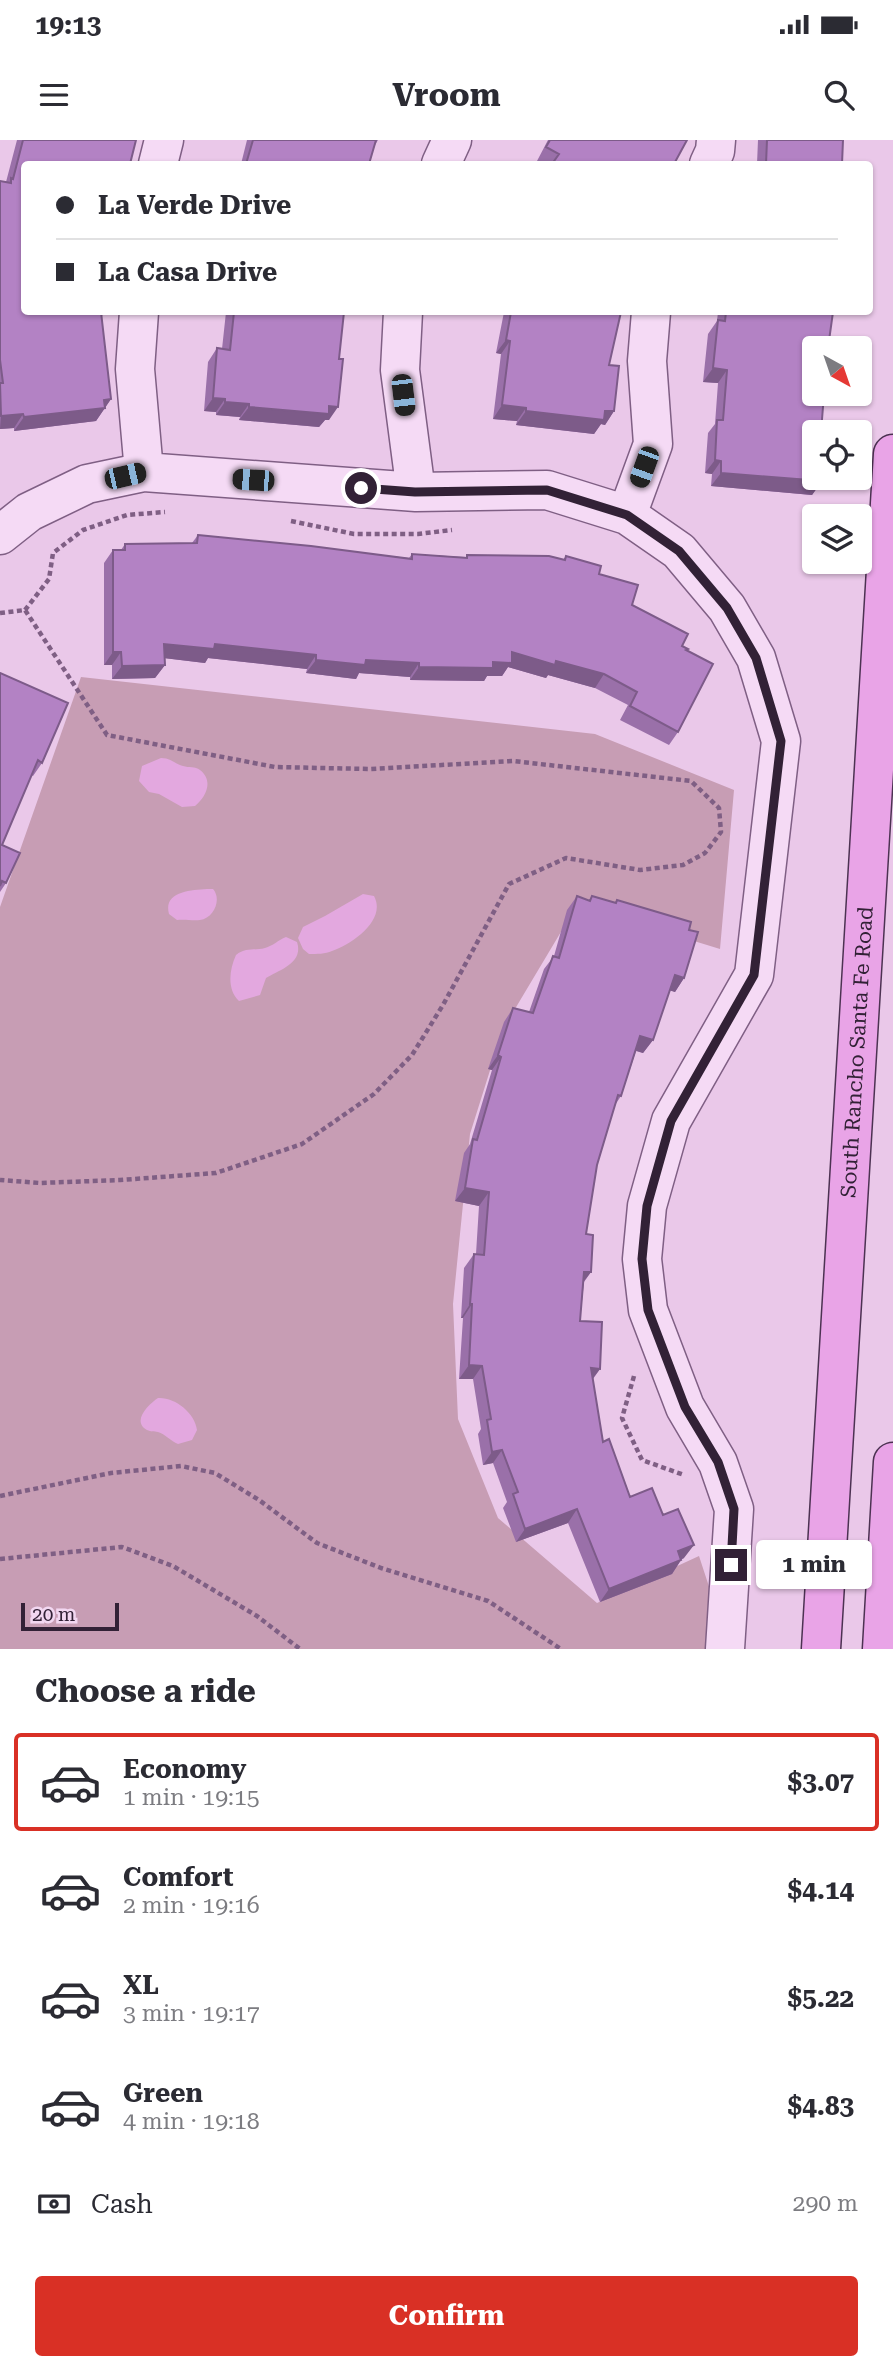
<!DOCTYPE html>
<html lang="en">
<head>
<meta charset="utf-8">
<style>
  body { margin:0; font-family:"Roboto Serif",serif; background:#f2f2f3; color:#2b2b33; height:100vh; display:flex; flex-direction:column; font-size:26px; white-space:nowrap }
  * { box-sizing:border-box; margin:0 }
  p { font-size:23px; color:#7c7c81 }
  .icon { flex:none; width:38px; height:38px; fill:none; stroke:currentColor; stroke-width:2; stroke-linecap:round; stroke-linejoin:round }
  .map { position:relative; height:1509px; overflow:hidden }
  .panel { display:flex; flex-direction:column; background:#fff; flex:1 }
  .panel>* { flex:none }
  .guide { position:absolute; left:21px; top:21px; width:852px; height:154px; border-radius:7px; box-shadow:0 2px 5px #0004; display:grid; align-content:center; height:154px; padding:0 35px; background:#fff }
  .needle { width:46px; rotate:140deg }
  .controls { position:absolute; left:802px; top:196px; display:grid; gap:14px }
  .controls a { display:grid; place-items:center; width:70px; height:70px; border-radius:7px; background:#fff; box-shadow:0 2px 5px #0004; font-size:35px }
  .scale { position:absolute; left:21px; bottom:18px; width:98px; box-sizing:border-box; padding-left:7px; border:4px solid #322136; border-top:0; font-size:19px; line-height:24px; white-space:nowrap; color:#322136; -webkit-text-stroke:5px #f2d7f1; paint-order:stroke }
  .end { position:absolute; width:32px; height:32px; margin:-16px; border:9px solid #322136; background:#fff; box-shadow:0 0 0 4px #fff }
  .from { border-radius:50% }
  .bubble { position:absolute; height:49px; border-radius:7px; background:#fff; box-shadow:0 2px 5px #0004; font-size:23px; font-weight:700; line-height:49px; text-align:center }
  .car { position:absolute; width:21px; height:42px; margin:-21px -10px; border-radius:9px; box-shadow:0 0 5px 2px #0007; background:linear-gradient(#222 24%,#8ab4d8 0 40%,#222 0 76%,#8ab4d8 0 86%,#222 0) }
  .guide b { display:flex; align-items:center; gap:24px; height:66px; font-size:26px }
  .guide b+b { border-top:2px solid #e1e1e2 }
  .guide i { width:18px; height:18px; background:#2b2b33 }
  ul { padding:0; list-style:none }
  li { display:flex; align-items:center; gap:21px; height:98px; margin:0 14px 10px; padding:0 21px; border:4px solid transparent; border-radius:7px }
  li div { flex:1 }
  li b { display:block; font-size:26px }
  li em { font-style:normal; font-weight:700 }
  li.current { border-color:#d93025 }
  li>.icon { width:63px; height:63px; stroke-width:1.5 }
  h2 { padding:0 35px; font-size:32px; line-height:84px }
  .pay { display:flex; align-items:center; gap:18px; height:77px; padding:0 35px; font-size:26px }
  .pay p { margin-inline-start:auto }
  .primary-button { display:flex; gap:14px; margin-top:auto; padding:14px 35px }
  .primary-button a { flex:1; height:80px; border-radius:7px; background:#d93025; color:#fff; font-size:28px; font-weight:700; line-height:80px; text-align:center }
  .status { display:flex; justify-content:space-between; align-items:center; height:49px; padding:0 35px; background:#fff; direction:ltr }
  .status svg { height:19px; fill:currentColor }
  header { display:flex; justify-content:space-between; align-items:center; height:91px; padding:0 35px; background:#fff; font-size:32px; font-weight:700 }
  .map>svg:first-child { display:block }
  .green { fill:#c79db4 }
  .sand { fill:#e3a8df }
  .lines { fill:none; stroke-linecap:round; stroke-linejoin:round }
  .minor-casing { stroke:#7f5f84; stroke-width:41 }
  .major-casing { stroke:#4c3252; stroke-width:41 }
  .path { stroke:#7f5f84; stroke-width:4.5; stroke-dasharray:5 3.5; stroke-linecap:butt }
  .minor { stroke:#f5daf5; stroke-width:38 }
  .major { stroke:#e9a4e7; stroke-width:38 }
  .wall { fill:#9a70a9 }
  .shaded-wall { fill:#7d5b89 }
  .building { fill:#b382c4; stroke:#7d5b89; stroke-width:2 }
  .route { stroke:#322136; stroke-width:9 }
  .labels { text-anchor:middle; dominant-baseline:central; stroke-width:5; stroke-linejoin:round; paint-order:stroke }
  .street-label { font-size:21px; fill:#322136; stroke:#f2d7f1 }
</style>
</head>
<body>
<div class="status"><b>19:13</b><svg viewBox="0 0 49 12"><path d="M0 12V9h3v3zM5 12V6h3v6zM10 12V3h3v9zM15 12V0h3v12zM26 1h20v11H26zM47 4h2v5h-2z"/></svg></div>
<header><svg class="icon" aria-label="menu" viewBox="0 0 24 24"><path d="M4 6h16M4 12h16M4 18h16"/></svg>Vroom<svg class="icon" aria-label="search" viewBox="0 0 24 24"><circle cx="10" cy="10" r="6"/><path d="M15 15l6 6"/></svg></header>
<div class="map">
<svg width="893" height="1509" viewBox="0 0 893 1509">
  <rect width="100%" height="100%" fill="#eac8e9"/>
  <path class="green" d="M 81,537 L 595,594 L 734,650 L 720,809 L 577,765 L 503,889 L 470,994 L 453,1164 L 458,1279 L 498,1378 L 597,1463 L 699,1416 L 717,1471 L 716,1509 L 0,1509 L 0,767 Z"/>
  <path class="sand" d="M 161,618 C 171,618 175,624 183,626 C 189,628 195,626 200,630 C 214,641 206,657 195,666 L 182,667 L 159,654 L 149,652 L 139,641 L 142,626 Z
    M 207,749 L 213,749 C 222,759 214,778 200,780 C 193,781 185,779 177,780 L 169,774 C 163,752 190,750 207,749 Z
    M 363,754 L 374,756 C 387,780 352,804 332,811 C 325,814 317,814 309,814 L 303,809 L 298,798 L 303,787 L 325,776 Z
    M 286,797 L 297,802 C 304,823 279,830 266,838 L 260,855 L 239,861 C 227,850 229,830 236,815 C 246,807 254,811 265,808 C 273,806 278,800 286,797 Z
    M 158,1258 C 175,1257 195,1273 197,1290 L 192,1300 L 178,1304 C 171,1301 165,1294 158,1292 C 154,1291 151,1292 147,1290 C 131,1281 149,1264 158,1258 Z"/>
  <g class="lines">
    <g class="minor-casing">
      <path id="minor" d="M 158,24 L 164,0
        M 441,24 L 452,0
        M 709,24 L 715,11 L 716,0
        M 139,172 L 135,229 L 144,332
        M 403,172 L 400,230 L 416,352
        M 627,375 L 653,304 L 647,221 L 651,172
        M 0,395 L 29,372 L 87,344 L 144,332 L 416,352 L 547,350 L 627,375 L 679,411 L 727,468 L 756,518 L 781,601 L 754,835 L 671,981 L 647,1066 L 642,1119 L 648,1170 L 685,1267 L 718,1323 L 734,1369 L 725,1509"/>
    </g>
    <g class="major-casing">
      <g id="major">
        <path id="s1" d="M 821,1509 L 893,314"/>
        <path d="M 882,1509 L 893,1322"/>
      </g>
    </g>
    <path class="path" d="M 291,381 L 354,394 L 418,394 L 452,390
      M 25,470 L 49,439 L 53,413 L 83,390 L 127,375 L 165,372
      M 0,473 L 25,470 L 107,595 L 275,627 L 370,629 L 513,621 L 691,641 L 719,668 L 721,692 L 705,713 L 683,725 L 640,730 L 566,718 L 509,744 L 443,865 L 412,915 L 374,954 L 302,1004 L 216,1033 L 120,1040 L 40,1043 L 0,1040
      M 634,1236 L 622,1278 L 642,1320 L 684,1335
      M 0,1356 L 111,1333 L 181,1326 L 215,1333 L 259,1360 L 317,1403 L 381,1428 L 488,1461 L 561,1509
      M 0,1419 L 122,1407 L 173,1426 L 257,1476 L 300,1509"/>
    <use href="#minor" class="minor"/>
    <use href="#major" class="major"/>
  </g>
  <path class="wall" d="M 17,0 L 136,0 L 24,172 L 105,172 L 101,177 L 111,259 L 96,281 L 14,291 L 14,288 L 0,289 L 0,41 L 6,42 Z
    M 247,0 L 378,0 L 375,5 L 369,24 L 241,24 Z
    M 548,0 L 687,0 L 674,24 L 544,24 L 537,21 Z
    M 758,0 L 843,0 L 842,24 L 757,24 Z
    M 226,172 L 344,172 L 329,280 L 325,280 L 319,287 L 239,280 L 240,277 L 216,275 L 216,272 L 204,271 L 208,222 L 217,208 L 222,209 Z
    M 504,172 L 621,172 L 609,225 L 614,271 L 605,285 L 601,284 L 594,294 L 516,285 L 517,281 L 493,279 L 501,214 L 496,213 Z
    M 718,172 L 833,172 L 814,292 L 822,341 L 812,355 L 711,346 L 712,334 L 705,333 L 708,293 L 715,284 L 718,243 L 703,242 L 708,194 L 717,181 Z
    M 198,395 L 409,418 L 412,414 L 466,417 L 467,415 L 563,420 L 566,416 L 599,434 L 632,465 L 686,510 L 678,592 L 669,605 L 620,580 L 628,565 L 595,548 L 548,535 L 546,538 L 508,527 L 502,536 L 487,536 L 484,541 L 410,540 L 410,537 L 359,533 L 356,539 L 306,533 L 307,529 L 208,518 L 205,523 L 164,518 L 165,525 L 155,538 L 112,539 L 112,525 L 104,525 L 104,423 L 113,410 L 121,410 L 125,404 L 192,403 Z
    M 0,533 L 42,623 L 33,636 L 31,635 L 2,705 L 6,743 L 0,752 Z
    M 577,756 L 589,760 L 592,756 L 615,763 L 617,760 L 689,790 L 684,838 L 675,852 L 670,850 L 653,900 L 643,913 L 636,911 L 621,956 L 615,965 L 597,1025 L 586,1094 L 591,1132 L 584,1142 L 580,1181 L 600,1229 L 593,1239 L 603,1302 L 630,1357 L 663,1375 L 684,1418 L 681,1420 L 672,1434 L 600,1462 L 568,1383 L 516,1402 L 503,1368 L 507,1362 L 493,1323 L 483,1325 L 478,1294 L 481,1289 L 473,1239 L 459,1239 L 463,1178 L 461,1178 L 464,1128 L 474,1114 L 476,1114 L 479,1066 L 455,1061 L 464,1013 L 470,1004 L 492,930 L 488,929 L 504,882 L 513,868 L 529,872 L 544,829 L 554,816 L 567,770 Z"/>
  <path class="shaded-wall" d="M 506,200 L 510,201 L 501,214 L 496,213 Z
    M 713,228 L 727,230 L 718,243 L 703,242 Z
    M 213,258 L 225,259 L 216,272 L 204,271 Z
    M 111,259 L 96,281 L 14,291 L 24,277 Z
    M 225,262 L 249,264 L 240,277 L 216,275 Z
    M 502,265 L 526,268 L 517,281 L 493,279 Z
    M 329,266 L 338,267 L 329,280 L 325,280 L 319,287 L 239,280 L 249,267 Z
    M 526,271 L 614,271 L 605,285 L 601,284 L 594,294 L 516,285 Z
    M 23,274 L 14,288 L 0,289 L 1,276 Z
    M 715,320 L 721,321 L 712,334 L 705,333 Z
    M 721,333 L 822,341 L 812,355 L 711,346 Z
    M 164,504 L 215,504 L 316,515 L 307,529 L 208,518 L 205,523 L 155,517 Z
    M 113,512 L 121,512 L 112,525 L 104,525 Z
    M 512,512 L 556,521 L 604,534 L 595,548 L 548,535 L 546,538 L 508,527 L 502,536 L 487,536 L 484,541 L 410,540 L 419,527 L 493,522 Z
    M 316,520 L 366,520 L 419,523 L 410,537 L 359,533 L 356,539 L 306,533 Z
    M 165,525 L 155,538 L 112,539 L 122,526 Z
    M 675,835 L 684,838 L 675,852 L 665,849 Z
    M 640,896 L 653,900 L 643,913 L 631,909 Z
    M 498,915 L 501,917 L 492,930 L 488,929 Z
    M 465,1048 L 489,1052 L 479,1066 L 455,1061 Z
    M 584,1132 L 591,1132 L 581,1145 Z
    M 470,1164 L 472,1164 L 463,1178 L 461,1178 Z
    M 469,1225 L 482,1226 L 473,1239 L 459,1239 Z
    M 591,1228 L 600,1229 L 590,1242 Z
    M 502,1310 L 493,1323 L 483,1325 L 492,1312 Z
    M 577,1369 L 568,1383 L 516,1402 L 525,1389 Z
    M 694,1405 L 684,1418 L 668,1425 L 678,1411 Z
    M 681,1420 L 672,1434 L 600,1462 L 609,1449 Z"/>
  <path class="building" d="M 23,0 L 136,0 L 130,24 L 24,24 L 24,172 L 101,172 L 111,259 L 104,260 L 105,268 L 24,277 L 23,274 L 1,276 L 0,243 L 3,243 L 0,220 L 0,41 L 11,43 L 11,38 L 13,39 Z
    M 253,0 L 376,0 L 369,24 L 246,24 Z
    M 550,0 L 687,0 L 674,24 L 552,24 L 559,14 L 546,7 Z
    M 767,0 L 843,0 L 842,24 L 766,24 Z
    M 234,172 L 344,172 L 339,219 L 343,219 L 338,267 L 329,266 L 329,274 L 249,267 L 249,264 L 225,262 L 225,259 L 213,258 L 217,208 L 230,210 Z
    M 511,172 L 621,172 L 609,225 L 619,226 L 614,271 L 605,271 L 604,280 L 526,271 L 526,268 L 502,265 L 510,201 L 506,200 Z
    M 726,172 L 833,172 L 828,208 L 814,208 L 814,254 L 824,254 L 821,292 L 814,292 L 814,338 L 822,338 L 822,341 L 721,333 L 721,321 L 715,320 L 717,280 L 723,280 L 727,230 L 713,228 L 718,180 L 725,181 Z
    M 198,395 L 311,406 L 412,419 L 412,414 L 467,418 L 467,415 L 549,416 L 565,420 L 566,416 L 601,426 L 599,434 L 638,445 L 632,465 L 688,494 L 682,506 L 688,509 L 686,510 L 713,524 L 678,592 L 630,566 L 637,552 L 604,534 L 556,521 L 555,525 L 512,512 L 512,523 L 493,522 L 493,528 L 419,527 L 419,523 L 366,520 L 365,525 L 316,520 L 316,515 L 215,504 L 214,509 L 164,504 L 165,525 L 122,526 L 121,512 L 113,512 L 113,410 L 125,410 L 125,404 L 197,403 Z
    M 0,533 L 68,563 L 42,623 L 38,620 L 2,705 L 20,713 L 6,743 L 2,741 L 0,746 Z
    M 577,756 L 590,761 L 592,756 L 616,763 L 617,760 L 691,782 L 689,790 L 698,792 L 684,838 L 675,835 L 653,900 L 640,896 L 621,956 L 618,955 L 597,1025 L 586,1094 L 593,1095 L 591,1132 L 584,1132 L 580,1181 L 602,1182 L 600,1229 L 591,1228 L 603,1302 L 609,1299 L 630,1357 L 652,1348 L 663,1375 L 678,1369 L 694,1405 L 678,1411 L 681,1420 L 609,1449 L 577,1369 L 525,1389 L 513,1354 L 518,1352 L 502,1310 L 492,1312 L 487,1280 L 491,1279 L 482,1226 L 469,1225 L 472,1164 L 470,1164 L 474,1114 L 484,1115 L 489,1052 L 465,1048 L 473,999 L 477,1000 L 501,917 L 498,915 L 513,868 L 533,873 L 553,816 L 559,818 Z"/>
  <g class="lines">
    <path class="route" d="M 361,348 L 415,352 L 547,350 L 627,375 L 679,411 L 727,468 L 756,518 L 781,601 L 754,835 L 671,981 L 647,1066 L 642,1119 L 648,1170 L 685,1267 L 718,1322 L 734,1369 L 731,1425"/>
  </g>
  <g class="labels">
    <g class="street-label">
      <text stroke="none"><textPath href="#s1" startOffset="598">South Rancho Santa Fe Road</textPath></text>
    </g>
  </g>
</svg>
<div class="controls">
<a><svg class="needle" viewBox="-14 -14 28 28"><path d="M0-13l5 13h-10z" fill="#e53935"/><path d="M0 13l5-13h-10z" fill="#7c7c81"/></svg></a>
<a><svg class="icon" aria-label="locate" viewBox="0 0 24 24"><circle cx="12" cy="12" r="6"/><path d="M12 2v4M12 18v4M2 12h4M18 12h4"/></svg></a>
<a><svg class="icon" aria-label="layers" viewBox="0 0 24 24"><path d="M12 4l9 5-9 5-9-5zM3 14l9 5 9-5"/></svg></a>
</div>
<div class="scale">20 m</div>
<i class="end from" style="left:361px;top:348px"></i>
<i class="end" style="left:731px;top:1425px"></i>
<div class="bubble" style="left:756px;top:1400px;width:116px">1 min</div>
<i class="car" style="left:403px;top:255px;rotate:173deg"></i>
<i class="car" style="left:644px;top:327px;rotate:200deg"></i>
<i class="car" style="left:125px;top:336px;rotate:77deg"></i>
<i class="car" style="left:253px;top:340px;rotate:274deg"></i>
<div class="guide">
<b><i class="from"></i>La Verde Drive</b>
<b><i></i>La Casa Drive</b>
</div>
</div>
<section class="panel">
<h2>Choose a ride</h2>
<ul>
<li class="current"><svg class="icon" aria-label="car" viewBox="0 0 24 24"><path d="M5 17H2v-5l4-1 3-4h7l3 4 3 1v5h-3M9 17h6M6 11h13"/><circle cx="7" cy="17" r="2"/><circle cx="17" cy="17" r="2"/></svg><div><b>Economy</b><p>1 min · 19:15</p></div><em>$3.07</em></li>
<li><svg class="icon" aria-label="car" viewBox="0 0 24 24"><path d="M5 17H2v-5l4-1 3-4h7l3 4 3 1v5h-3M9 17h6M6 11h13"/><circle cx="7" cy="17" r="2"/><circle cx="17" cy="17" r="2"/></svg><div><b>Comfort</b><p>2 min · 19:16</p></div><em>$4.14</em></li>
<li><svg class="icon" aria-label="car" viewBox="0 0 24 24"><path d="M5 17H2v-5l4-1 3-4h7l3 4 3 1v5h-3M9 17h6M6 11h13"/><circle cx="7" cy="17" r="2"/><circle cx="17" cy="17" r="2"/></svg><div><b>XL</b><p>3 min · 19:17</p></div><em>$5.22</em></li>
<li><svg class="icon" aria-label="car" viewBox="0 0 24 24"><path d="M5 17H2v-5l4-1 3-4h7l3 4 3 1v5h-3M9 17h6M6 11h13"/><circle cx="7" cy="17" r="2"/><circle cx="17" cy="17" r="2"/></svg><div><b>Green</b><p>4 min · 19:18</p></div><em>$4.83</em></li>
</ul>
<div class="pay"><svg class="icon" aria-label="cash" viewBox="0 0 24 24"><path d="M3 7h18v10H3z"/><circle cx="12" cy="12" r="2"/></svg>Cash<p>290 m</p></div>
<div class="primary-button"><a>Confirm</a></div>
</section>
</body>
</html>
